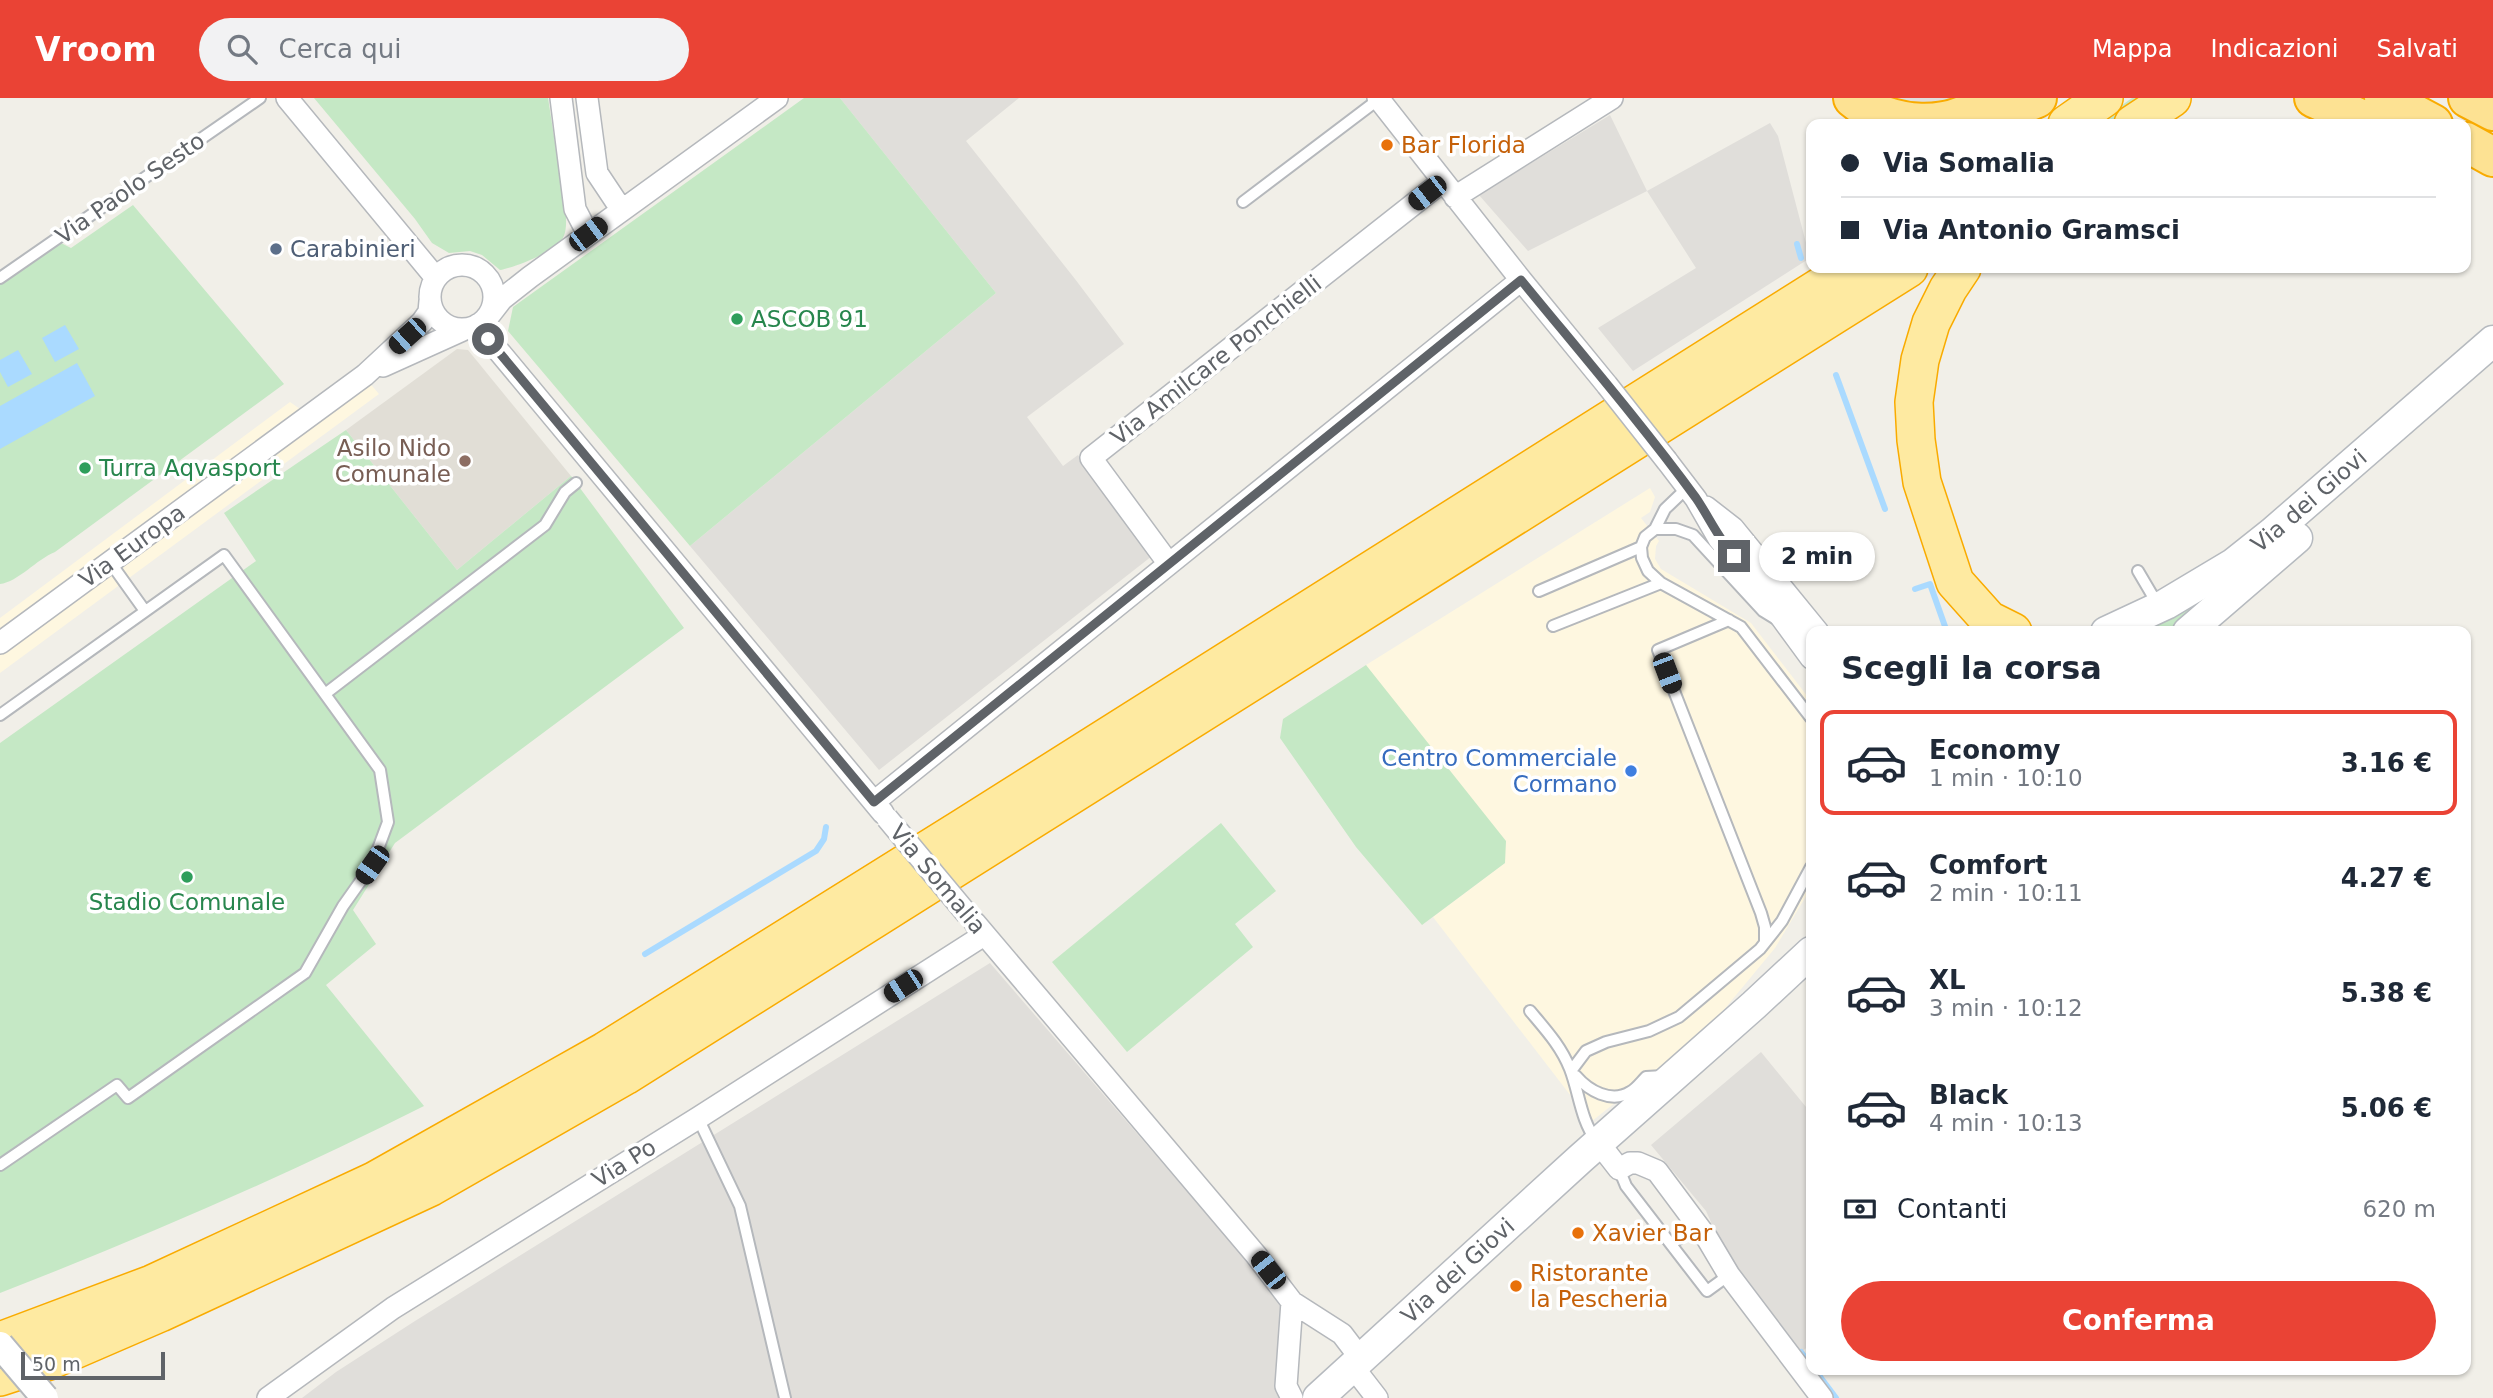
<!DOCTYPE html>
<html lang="it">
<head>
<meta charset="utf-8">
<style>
  body { margin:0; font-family:"DejaVu Sans",sans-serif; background:#f2f2f3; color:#1f2937; height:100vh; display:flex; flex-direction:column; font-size:26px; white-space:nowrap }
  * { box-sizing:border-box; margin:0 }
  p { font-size:23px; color:#747a83 }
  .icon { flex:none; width:38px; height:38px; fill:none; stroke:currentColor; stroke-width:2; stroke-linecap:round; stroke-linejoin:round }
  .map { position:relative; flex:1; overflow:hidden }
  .details { position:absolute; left:1806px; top:528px; width:665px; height:749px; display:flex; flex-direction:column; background:#fff; border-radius:14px; box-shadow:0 2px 5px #0004 }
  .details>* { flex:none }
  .banner { position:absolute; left:1806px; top:21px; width:665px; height:154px; border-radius:14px; box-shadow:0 2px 5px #0004; display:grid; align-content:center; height:154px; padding:0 35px; background:#fff }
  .scale { position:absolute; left:21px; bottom:18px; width:144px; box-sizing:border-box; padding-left:7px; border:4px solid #5f6368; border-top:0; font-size:19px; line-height:24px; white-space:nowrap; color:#5f6368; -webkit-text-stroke:5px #fff; paint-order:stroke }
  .end { position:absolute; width:32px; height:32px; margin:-16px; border:9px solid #5f6368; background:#fff; box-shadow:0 0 0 4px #fff }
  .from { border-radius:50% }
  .bubble { position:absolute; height:49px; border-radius:24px; background:#fff; box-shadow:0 2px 5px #0004; font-size:23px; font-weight:600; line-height:49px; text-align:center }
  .car { position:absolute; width:21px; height:42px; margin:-21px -10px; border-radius:9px; box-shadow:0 0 5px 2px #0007; background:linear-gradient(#222 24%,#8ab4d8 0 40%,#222 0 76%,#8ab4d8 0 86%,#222 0) }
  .banner b { display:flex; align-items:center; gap:24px; height:66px; font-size:26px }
  .banner b+b { border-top:2px solid #e0e1e3 }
  .banner i { width:18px; height:18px; background:#1f2937 }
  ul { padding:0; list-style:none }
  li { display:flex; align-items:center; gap:21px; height:105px; margin:0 14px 10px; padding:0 21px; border:4px solid transparent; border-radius:14px }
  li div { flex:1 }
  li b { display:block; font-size:26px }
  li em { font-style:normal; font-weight:600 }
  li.active { border-color:#ea4335 }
  li>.icon { width:63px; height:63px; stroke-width:1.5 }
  h2 { padding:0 35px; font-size:32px; line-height:84px }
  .pay { display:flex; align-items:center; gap:18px; height:77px; padding:0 35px; font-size:26px }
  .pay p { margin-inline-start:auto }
  .cta { display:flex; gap:14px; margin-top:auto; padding:14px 35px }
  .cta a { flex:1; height:80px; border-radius:42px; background:#ea4335; color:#fff; font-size:28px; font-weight:600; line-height:80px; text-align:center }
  header { display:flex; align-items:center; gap:42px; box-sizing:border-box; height:98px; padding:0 35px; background:#ea4335; color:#fff }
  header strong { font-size:33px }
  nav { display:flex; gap:38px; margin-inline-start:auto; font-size:24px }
  .search { width:490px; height:63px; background:#f2f2f3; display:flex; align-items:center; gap:18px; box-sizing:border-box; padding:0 24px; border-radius:38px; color:#747a83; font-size:26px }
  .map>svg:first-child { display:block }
  .commercial { fill:#fef7e0 }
  .industrial { fill:#e0deda }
  .education { fill:#e1ded6 }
  .green { fill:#c5e8c5 }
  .water { fill:#aadaff }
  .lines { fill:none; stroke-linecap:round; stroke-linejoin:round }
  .stream { stroke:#aadaff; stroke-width:6 }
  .service-casing { stroke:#b5b8bc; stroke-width:14 }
  .minor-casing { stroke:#b5b8bc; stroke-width:24 }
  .secondary-casing { stroke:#b6babf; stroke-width:33 }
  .trunk-casing { stroke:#f9ab00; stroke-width:40 }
  .motorway-casing { stroke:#f9ab00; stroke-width:42 }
  .service { stroke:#fff; stroke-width:10 }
  .minor { stroke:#fff; stroke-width:21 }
  .secondary { stroke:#fff; stroke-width:30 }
  .trunk { stroke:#feeaa1; stroke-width:37 }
  .motorway { stroke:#fde293; stroke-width:38 }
  .minor-bridge-casing { stroke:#b5b8bc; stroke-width:24; stroke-linecap:butt }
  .tertiary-bridge-casing { stroke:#b5b8bc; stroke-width:30; stroke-linecap:butt }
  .minor-bridge { stroke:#fff; stroke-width:21 }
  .tertiary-bridge { stroke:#fff; stroke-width:26 }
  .route { stroke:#5f6368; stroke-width:9 }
  .food-dot { fill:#e8710a; stroke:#fff; stroke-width:2.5 }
  .service-dot { fill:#5c6f8a; stroke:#fff; stroke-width:2.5 }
  .leisure-dot { fill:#2e9e5b; stroke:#fff; stroke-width:2.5 }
  .education-dot { fill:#8d6e63; stroke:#fff; stroke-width:2.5 }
  .shop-dot { fill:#3f7fe0; stroke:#fff; stroke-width:2.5 }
  .labels { text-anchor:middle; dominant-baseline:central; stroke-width:7; stroke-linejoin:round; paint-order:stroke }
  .food-label { font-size:23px; fill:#c56008; stroke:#fff; text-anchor:start }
  .street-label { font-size:23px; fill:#5f6368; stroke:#fff }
  .service-label { font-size:23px; fill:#4e5e75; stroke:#fff; text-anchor:start }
  .leisure-label { font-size:23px; fill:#27864d; stroke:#fff; text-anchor:start }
  .education-label { font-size:23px; fill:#785e54; stroke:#fff; text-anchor:end }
  .shop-label { font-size:23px; fill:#366cbe; stroke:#fff; text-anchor:end }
</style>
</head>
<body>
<header>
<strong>Vroom</strong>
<div class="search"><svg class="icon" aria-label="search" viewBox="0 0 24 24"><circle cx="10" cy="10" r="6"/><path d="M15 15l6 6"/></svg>Cerca qui</div>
<nav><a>Mappa</a><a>Indicazioni</a><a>Salvati</a></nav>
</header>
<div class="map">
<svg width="2493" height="1300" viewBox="0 0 2493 1300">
  <rect width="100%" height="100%" fill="#f1efe8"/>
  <path class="commercial" d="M 356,269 L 379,296 L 0,575 L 0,520 L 290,304 L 300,311 Z
    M 1650,390 L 1655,399 L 1650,414 L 1641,420 L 1659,443 L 1656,448 L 1655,461 L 1661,471 L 1751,525 L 1811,603 L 1811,790 L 1775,850 L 1708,931 L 1582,1031 L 1574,1002 L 1433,819 L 1505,765 L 1366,567 Z"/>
  <path class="industrial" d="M 840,0 L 1019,0 L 966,43 L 1075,181 L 1124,246 L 1027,319 L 1063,368 L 1078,357 L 1152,458 L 879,672 L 690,448 L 996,195 Z
    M 1860,0 L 1978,0 L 1942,16 Z
    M 1610,17 L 1647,93 L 1770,25 L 1778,38 L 1810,160 L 1633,273 L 1598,230 L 1696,170 L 1647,93 L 1528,153 L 1479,97 Z
    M 990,865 L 1284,1206 L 1279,1300 L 302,1300 L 336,1274 L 415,1223 Z
    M 1761,954 L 1811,1015 L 1811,1246 L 1799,1256 L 1730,1166 L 1706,1113 L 1651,1047 Z"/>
  <path class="education" d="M 457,251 L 468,252 L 571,378 L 457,472 L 346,332 Z"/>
  <path class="green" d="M 314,0 L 548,0 L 566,116 C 566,126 567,135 561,143 C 554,154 513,170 500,172 L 482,157 L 470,153 L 449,155 L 432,145 L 415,121 Z
    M 804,0 L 840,0 L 996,195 L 690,448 L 508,233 L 513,209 Z
    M 2132,0 L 2145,0 L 2111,26 L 2095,26 Z
    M 133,107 L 284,286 L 55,454 C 37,461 18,484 0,486 L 0,187 L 59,144 L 71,150 Z
    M 346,332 L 457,472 L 571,378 L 684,530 L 395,745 L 353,812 L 376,846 L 326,887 L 424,1008 C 285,1078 144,1139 0,1195 L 0,645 L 256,463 L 224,415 Z
    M 2190,507 L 2195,515 L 2173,534 L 2131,534 Z
    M 1366,567 L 1506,743 L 1505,765 L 1422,827 L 1356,749 L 1280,640 L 1283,621 Z
    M 1221,725 L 1276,793 L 1235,826 L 1253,849 L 1127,954 L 1052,864 Z"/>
  <path class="water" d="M 65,227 L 79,251 L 55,264 L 42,240 Z
    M 18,252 L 32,276 L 8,289 L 0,274 L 0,262 Z
    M 77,265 L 95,298 L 0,351 L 0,308 Z"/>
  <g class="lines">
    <path class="stream" d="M 1797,146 L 1801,160
      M 1836,277 L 1885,411
      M 1915,491 L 1930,486 L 1947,534
      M 645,856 L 816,753 L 824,741 L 826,729
      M 1801,1254 L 1811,1267
      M 1815,1272 L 1836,1300"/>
    <g class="service-casing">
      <path id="service" d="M 1243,104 L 1379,1
        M 0,180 L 260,0
        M 1687,390 L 1665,411 L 1655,431 L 1645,439 L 1641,449 L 1642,460 L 1648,473 L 1661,485 L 1741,529 L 1811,620
        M 1655,431 L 1676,431 L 1693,437 L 1763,513 L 1776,521
        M 110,464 L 145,513
        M 2138,473 L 2158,507
        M 1539,493 L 1641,449
        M 1729,522 L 1658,552 L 1761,815 L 1765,829 L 1765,844
        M 1553,528 L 1661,485
        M 325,596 L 545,427 L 565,394 L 576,385
        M 0,617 L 224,457 L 380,672 L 388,724 L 372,767 L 343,808 L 305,875 L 128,1000 L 117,987 L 0,1067
        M 1530,913 C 1545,931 1561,948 1570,971 C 1579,994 1581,1023 1596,1042
        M 1571,973 L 1586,953 L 1606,944 L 1649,933 L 1679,919 L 1760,851 L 1782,823 L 1811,769
        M 1576,978 C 1588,992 1611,1006 1630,994 C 1636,991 1641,984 1646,979 L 1664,978
        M 698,1020 L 740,1108 L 785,1300
        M 1619,1071 L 1626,1088 L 1707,1193 L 1729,1177
        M 1671,1146 L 1698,1127"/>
    </g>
    <g class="minor-casing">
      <path id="minor" d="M 287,0 L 436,180
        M 561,0 L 575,111 L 588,136
        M 587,0 L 597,75 L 621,111
        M 1378,0 L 1521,182 L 1607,287
        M 1455,99 L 1612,0
        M430 199a32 32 0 1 1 64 0a32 32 0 1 1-64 0Z
        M 488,219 L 502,201 L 530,179 L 777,0
        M 477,227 L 883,715
        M 383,268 L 465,231
        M 1667,363 L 1696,401 L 1719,441 L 1762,493 L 1811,560
        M 1706,409 L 1733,430 L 1818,534
        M 1169,466 L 1091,360 L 1443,83
        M 0,545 L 365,277 L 422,224 L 429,214 L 430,203
        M 874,704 L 1521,182
        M 975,825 L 1256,1157 L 1292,1204 L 1342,1236 L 1361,1261
        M 1598,1044 L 1619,1071 L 1630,1065 L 1638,1065 L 1657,1073 L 1707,1140 L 1729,1177 L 1822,1300
        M 1353,1269 L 1377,1300
        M 268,1300 L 393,1210 L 698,1020 L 984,837
        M 1292,1300 L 1286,1288 L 1292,1204"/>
    </g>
    <g class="secondary-casing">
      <g id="secondary">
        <path id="s1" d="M 2106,534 L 2166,506 L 2233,466 L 2272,435 L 2493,243"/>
        <path d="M 2188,534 L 2297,440"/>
        <path id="s2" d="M 1318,1300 L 1580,1061 L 1754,907 L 1811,854"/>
      </g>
    </g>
    <g class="trunk-casing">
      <path id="trunk" d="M 2067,26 L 2104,0
        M 2133,26 L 2172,0
        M 1962,170 L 1948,191 L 1931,225 L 1920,262 L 1914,304 L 1916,342 L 1922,384 L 1955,484 L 1989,522 L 2013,534
        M 0,1243 L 152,1186 L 374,1083 L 605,953 L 964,729 L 1850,170
        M 0,1279 L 49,1263 L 160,1215 L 431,1089 L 625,978 L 1909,170"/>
    </g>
    <g class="motorway-casing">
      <path id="motorway" d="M 1853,0 C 1889,31 1954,35 1990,0
        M 2314,0 L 2372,26
        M 2384,0 L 2433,26
        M 2468,0 L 2493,13
        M 1977,26 L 2037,0
        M 2466,44 L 2493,59"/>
    </g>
    <use href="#service" class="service"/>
    <use href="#minor" class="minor"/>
    <use href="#secondary" class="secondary"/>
    <use href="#trunk" class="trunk"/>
    <use href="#motorway" class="motorway"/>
    <g class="minor-bridge-casing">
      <path id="minor-bridge" d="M 1607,287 L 1667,363
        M 887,720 L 967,816"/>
    </g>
    <g class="tertiary-bridge-casing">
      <path id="tertiary-bridge" d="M 0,1247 L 45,1300"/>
    </g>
    <use href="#minor-bridge" class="minor-bridge"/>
    <use href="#tertiary-bridge" class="tertiary-bridge"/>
  </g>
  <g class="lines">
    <path class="route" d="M 488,241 L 874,704 L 1521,182 C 1580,254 1641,325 1696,400 C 1709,419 1718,440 1734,458"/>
  </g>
  <g class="food-dot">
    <circle cx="1387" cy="47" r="7"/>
    <circle cx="1578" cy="1135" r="7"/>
    <circle cx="1516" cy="1188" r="7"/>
  </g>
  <circle class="service-dot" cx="276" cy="151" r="7"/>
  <g class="leisure-dot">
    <circle cx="737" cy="221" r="7"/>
    <circle cx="85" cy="370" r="7"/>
    <circle cx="187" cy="779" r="7"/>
  </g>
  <circle class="education-dot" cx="465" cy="363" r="7"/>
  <circle class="shop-dot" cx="1631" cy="673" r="7"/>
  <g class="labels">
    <g class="food-label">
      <text x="1401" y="47">Bar Florida</text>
      <text x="1592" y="1135">Xavier Bar</text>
      <text x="1530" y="1175">Ristorante<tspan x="1530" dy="26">la Pescheria</tspan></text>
    </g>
    <g class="street-label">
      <text transform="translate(130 90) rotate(-35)">Via Paolo Sesto</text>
      <text transform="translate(1216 262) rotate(-38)">Via Amilcare Ponchielli</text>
      <text stroke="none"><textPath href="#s1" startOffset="243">Via dei Giovi</textPath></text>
      <text transform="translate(132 448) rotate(-36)">Via Europa</text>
      <text transform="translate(938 781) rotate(50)">Via Somalia</text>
      <text transform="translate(624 1065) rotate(-32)">Via Po</text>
      <text stroke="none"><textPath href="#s2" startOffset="189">Via dei Giovi</textPath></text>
    </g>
    <g class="service-label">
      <text x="290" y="151">Carabinieri</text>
    </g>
    <g class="leisure-label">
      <text x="751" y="221">ASCOB 91</text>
      <text x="99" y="370">Turra Aqvasport</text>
      <text x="187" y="804" text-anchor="middle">Stadio Comunale</text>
    </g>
    <g class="education-label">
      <text x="451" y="350">Asilo Nido<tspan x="451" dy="26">Comunale</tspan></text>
    </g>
    <g class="shop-label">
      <text x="1617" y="660">Centro Commerciale<tspan x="1617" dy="26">Cormano</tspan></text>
    </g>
  </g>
</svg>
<div class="scale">50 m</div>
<i class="end from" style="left:488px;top:241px"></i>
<i class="end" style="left:1734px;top:458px"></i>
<div class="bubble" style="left:1759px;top:434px;width:116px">2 min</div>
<i class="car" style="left:1427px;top:95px;rotate:232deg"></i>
<i class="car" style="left:588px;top:136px;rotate:53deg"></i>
<i class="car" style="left:407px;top:238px;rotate:228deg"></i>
<i class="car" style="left:1667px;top:575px;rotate:159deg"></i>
<i class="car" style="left:372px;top:767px;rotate:215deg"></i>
<i class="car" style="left:903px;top:888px;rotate:237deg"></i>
<i class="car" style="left:1268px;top:1172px;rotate:322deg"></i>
<div class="banner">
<b><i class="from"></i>Via Somalia</b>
<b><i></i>Via Antonio Gramsci</b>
</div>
<section class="details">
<h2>Scegli la corsa</h2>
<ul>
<li class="active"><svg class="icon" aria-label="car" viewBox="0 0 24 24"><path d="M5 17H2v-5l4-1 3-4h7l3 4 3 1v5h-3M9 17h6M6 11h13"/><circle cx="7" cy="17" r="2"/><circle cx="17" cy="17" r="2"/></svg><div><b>Economy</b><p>1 min · 10:10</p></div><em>3.16 €</em></li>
<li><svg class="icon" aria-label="car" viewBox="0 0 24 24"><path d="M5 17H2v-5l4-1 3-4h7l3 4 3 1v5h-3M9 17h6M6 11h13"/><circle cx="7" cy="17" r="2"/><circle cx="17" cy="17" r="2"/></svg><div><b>Comfort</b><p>2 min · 10:11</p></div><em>4.27 €</em></li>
<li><svg class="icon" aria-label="car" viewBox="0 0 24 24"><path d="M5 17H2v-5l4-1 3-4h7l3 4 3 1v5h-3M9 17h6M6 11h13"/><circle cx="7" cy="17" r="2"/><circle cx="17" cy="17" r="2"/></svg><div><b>XL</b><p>3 min · 10:12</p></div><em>5.38 €</em></li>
<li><svg class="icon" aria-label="car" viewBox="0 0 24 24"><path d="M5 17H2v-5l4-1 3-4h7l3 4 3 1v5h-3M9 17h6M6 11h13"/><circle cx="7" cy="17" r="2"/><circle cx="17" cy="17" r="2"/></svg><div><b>Black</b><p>4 min · 10:13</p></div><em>5.06 €</em></li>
</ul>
<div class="pay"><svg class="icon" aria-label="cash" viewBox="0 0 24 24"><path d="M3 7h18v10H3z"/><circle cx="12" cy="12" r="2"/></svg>Contanti<p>620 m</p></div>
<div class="cta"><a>Conferma</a></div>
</section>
</div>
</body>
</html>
